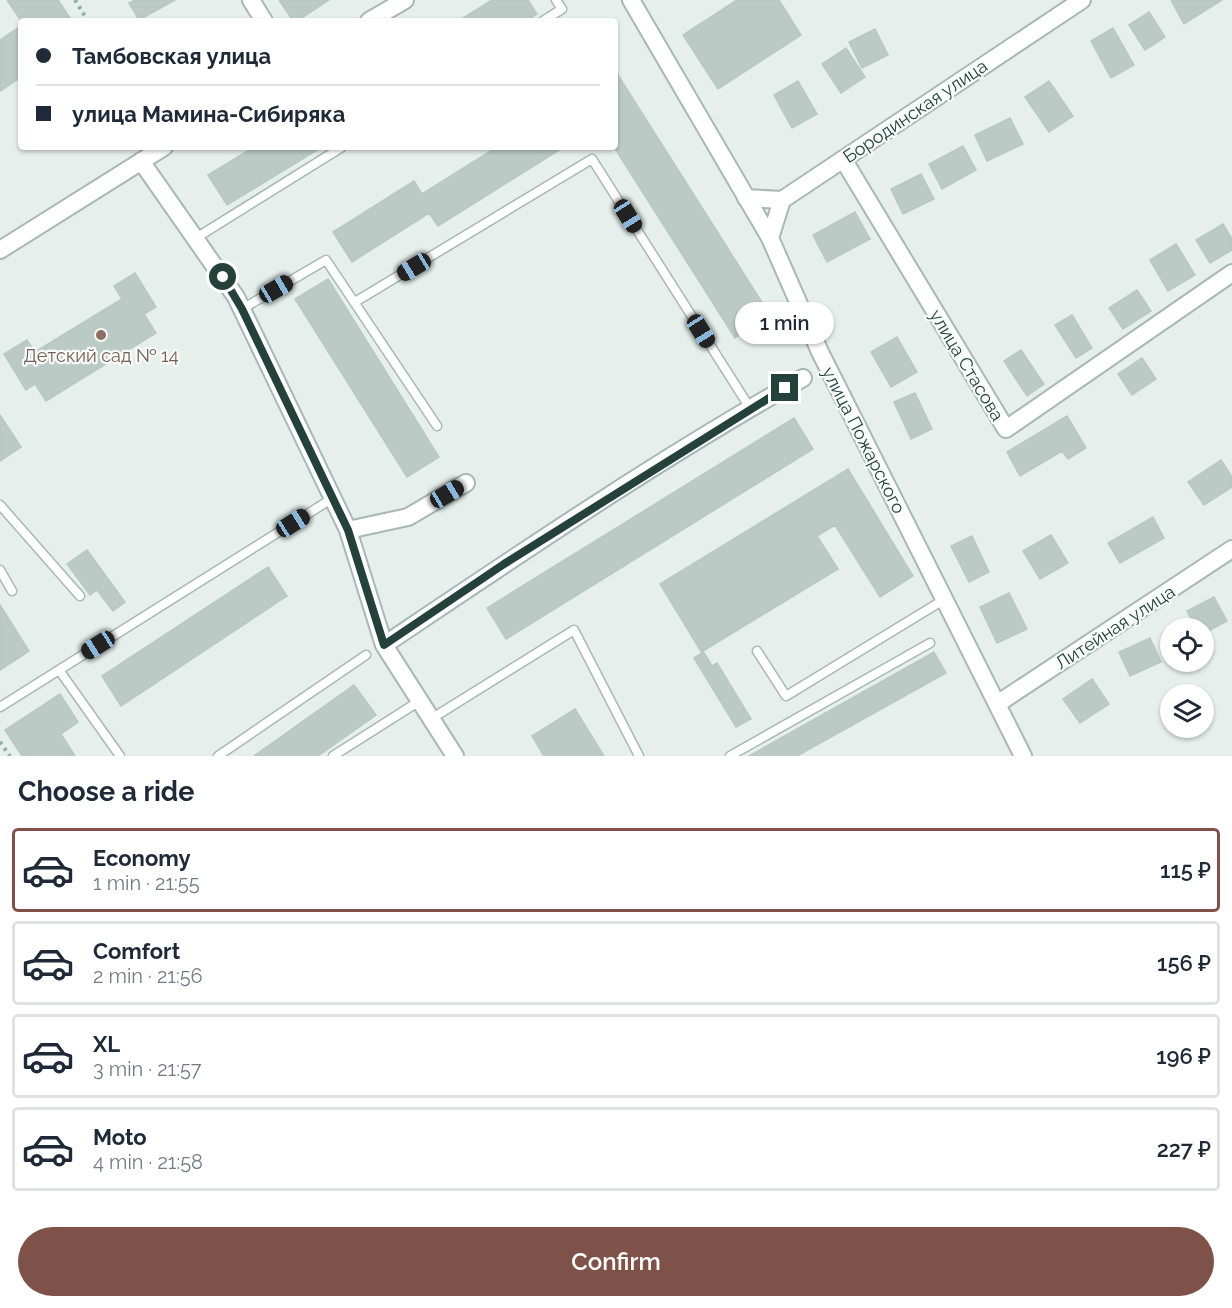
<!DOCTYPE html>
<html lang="en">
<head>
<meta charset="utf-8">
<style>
  body { margin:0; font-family:Raleway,sans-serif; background:#f6f6f7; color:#1f2937; height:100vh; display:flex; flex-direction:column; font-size:22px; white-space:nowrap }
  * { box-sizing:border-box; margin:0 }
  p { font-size:20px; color:#747a83 }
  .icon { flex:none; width:33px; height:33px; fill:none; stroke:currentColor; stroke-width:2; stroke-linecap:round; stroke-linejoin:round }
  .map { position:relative; height:756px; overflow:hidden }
  .details { display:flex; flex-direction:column; background:#fff; flex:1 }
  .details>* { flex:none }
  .top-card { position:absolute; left:18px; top:18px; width:600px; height:132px; border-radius:6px; box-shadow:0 2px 4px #0004; display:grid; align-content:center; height:132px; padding:0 18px; background:#fff }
  .tools { position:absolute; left:1160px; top:618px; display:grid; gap:12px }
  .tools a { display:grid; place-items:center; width:54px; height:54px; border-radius:50%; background:#fff; box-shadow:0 2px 4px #0004; font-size:30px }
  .end { position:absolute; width:27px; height:27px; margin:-14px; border:8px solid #24423a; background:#fff; box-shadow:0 0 0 3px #fff }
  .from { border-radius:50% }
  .bubble { position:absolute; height:42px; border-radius:21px; background:#fff; box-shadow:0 2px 4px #0004; font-size:20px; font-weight:600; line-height:42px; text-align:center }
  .car { position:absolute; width:18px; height:36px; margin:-18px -9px; border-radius:8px; box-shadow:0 0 4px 2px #0007; background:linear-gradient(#222 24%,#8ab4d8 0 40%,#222 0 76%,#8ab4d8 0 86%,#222 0) }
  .top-card b { display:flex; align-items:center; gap:21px; height:57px; font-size:22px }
  .top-card b+b { border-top:2px solid #e0e1e3 }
  .top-card i { width:15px; height:15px; background:#1f2937 }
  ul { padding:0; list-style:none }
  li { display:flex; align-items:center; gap:18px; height:84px; margin:0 12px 9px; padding:0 6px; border:3px solid #e0e1e3; border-radius:6px }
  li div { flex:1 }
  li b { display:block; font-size:22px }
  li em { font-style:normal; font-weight:600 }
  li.active { border-color:#7f5249 }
  li>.icon { width:54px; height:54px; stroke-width:1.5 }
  h2 { padding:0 18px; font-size:27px; line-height:72px }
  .action { display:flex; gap:12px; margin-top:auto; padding:12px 18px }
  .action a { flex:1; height:69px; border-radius:36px; background:#7f5249; color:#fff; font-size:24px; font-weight:600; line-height:69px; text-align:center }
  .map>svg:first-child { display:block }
  .building { fill:#bbcac4; stroke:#b8c9c2; stroke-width:1.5 }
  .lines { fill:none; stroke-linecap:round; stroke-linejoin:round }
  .lane-casing { stroke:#a8b8b2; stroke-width:11 }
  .street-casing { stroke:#a8b8b2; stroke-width:20 }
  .path { stroke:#86b3a5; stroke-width:4; stroke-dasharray:3 4.5; stroke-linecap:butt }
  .lane { stroke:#fff; stroke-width:8 }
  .street { stroke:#fff; stroke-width:16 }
  .route { stroke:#24423a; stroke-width:8 }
  .education-dot { fill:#8d6e63; stroke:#f7fbf9; stroke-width:2 }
  .labels { text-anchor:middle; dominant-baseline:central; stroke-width:4.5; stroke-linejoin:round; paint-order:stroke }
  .street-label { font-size:18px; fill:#24423a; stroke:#f7fbf9 }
  .education-label { font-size:18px; fill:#785e54; stroke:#f7fbf9 }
</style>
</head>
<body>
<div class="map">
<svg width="1232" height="756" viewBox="0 0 1232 756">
  <rect width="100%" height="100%" fill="#e6efeb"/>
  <path class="building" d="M 7,0 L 58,0 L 72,21 L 21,21 Z
    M 135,0 L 175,0 L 139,20 L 129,3 Z
    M 279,0 L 329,0 L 297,21 L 293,21 Z
    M 492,0 L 528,0 L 537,14 L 526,21 L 458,21 Z
    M 737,0 L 779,0 L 801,35 L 718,89 L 683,35 Z
    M 1171,0 L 1222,0 L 1184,24 Z
    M 1149,12 L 1165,37 L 1145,50 L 1129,25 Z
    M 21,26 L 21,77 L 0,91 L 0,40 Z
    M 1113,28 L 1134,65 L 1111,78 L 1091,41 Z
    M 875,29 L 888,55 L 862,68 L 849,42 Z
    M 846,48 L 865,77 L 841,93 L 822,64 Z
    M 616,72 L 770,315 L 735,338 L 614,147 Z
    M 798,81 L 817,114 L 792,128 L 774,95 Z
    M 1049,81 L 1073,116 L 1049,132 L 1025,97 Z
    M 1010,118 L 1023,144 L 987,161 L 975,135 Z
    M 963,146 L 976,170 L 942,189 L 929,164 Z
    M 254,147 L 322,147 L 227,205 L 208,175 Z
    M 497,147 L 564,147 L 438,226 L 429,213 L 352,262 L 333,232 L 414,181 L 422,194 Z
    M 921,174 L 934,199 L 903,214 L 891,189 Z
    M 855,212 L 870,239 L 827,262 L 813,235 Z
    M 1223,224 L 1232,239 L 1232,250 L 1210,263 L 1196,240 Z
    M 1176,244 L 1195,275 L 1168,291 L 1150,260 Z
    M 135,273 L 156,307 L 144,314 L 156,333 L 46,401 L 35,384 L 26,390 L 4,354 L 27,340 L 35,352 L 122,299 L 114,286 Z
    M 328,279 L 439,457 L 407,477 L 295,299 Z
    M 1137,290 L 1151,311 L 1123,329 L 1109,308 Z
    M 1072,315 L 1092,348 L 1076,358 L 1055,325 Z
    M 897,337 L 917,372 L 891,387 L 871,352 Z
    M 1021,350 L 1044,384 L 1027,396 L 1004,361 Z
    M 1142,358 L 1156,379 L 1132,395 L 1118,374 Z
    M 915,393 L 932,429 L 911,439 L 894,402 Z
    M 0,415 L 21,447 L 0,461 Z
    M 1067,416 L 1086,448 L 1068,459 L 1062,451 L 1020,476 L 1007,452 Z
    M 794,418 L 813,449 L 506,639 L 487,608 Z
    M 1221,460 L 1232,477 L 1232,487 L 1204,505 L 1188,482 Z
    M 848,469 L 913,576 L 880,597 L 835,525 L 817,536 L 838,569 L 703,651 L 712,666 L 717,663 L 751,719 L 736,727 L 694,658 L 702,653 L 660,584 Z
    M 1153,517 L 1164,538 L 1120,563 L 1108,543 Z
    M 1051,535 L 1068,563 L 1040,579 L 1023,551 Z
    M 972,536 L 989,572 L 969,582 L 951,546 Z
    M 87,550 L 125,602 L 113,611 L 97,590 L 90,595 L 67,564 Z
    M 268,567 L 287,596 L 121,706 L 102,676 Z
    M 1009,593 L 1027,629 L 997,643 L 980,607 Z
    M 1214,597 L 1227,621 L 1203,634 L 1203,628 L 1196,628 L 1187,611 Z
    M 0,605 L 29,651 L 0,670 Z
    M 1150,638 L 1161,662 L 1130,676 L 1119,652 Z
    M 934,652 L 946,673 L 797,756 L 749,756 Z
    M 1092,679 L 1109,704 L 1080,723 L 1063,699 Z
    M 354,685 L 376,715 L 318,756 L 254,756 Z
    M 60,694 L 78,722 L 61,734 L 75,756 L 22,756 L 5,730 Z
    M 575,709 L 604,756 L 544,756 L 532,736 Z"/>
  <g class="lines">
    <g class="lane-casing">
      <path id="lane" d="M 543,21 L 562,9 L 556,0
        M 196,238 L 342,147
        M 355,302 L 592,159 L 750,408
        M 242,309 L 326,260 L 437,426
        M 0,505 L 80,596
        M 0,570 L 12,591
        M 757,651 L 786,696 L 945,599
        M 59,670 L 333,498
        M 0,707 L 59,670 L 120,756
        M 431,719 L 574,630 L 639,756
        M 218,756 L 366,655
        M 333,756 L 418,702
        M 730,756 L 930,643"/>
    </g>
    <g class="street-casing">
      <path id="street" d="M 251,0 L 264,21
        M 631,0 L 770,238 L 820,352 L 1023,756
        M 369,21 L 405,0
        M 843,159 L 1006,429 L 1232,273
        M 141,161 L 236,297 L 348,530 L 384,645 L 455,756
        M 746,198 L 782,200
        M 770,238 L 782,200 L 1082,0
        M 0,250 L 164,147
        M 348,530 L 408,517 L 466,483
        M 384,645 C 521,553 659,459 803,378
        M 997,704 L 1232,549"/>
    </g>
    <path class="path" d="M 75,0 L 88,21
      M 0,742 L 10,756"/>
    <use href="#lane" class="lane"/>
    <use href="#street" class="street"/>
  </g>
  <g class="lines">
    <path class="route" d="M 223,277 L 242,309 L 348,530 L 384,645 L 504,564 L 785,388"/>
  </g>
  <circle class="education-dot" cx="101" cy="335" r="6"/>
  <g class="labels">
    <g class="street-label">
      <text transform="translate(915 111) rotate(-34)">Бородинская улица</text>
      <text transform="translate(967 365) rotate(59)">улица Стасова</text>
      <text transform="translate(864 440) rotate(63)">улица Пожарского</text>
      <text transform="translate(1115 627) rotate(-33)">Литейная улица</text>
    </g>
    <g class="education-label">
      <text x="101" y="355">Детский сад № 14</text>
    </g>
  </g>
</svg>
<div class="tools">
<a><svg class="icon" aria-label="locate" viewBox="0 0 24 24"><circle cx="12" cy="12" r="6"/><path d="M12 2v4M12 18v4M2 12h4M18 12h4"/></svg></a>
<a><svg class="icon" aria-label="layers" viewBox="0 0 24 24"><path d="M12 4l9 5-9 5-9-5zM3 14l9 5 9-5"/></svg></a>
</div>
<i class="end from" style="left:223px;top:277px"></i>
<i class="end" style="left:785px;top:388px"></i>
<div class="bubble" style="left:735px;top:302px;width:99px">1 min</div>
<i class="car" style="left:628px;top:216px;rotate:148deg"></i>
<i class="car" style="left:414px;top:267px;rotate:239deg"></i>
<i class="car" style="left:276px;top:289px;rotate:60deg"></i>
<i class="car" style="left:701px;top:331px;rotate:148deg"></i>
<i class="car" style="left:447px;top:494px;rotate:59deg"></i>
<i class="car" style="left:293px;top:523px;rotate:58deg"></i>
<i class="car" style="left:98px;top:645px;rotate:238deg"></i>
<div class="top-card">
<b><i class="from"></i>Тамбовская улица</b>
<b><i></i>улица Мамина-Сибиряка</b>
</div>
</div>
<section class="details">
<h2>Choose a ride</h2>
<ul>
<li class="active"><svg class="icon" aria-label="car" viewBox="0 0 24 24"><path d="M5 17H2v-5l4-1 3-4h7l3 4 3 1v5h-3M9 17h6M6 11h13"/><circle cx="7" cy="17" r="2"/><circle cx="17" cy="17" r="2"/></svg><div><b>Economy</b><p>1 min · 21:55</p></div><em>115 ₽</em></li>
<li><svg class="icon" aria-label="car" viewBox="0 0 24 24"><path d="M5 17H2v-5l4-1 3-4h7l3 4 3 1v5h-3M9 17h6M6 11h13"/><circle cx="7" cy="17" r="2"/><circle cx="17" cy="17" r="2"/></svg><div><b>Comfort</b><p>2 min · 21:56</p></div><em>156 ₽</em></li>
<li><svg class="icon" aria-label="car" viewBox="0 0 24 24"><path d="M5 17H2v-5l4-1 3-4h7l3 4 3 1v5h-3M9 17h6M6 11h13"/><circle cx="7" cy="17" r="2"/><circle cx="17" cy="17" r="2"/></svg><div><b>XL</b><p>3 min · 21:57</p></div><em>196 ₽</em></li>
<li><svg class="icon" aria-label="car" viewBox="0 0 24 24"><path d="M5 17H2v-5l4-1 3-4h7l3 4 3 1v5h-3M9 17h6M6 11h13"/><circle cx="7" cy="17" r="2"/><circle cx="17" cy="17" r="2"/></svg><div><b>Moto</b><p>4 min · 21:58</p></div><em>227 ₽</em></li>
</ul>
<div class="action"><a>Confirm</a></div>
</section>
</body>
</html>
